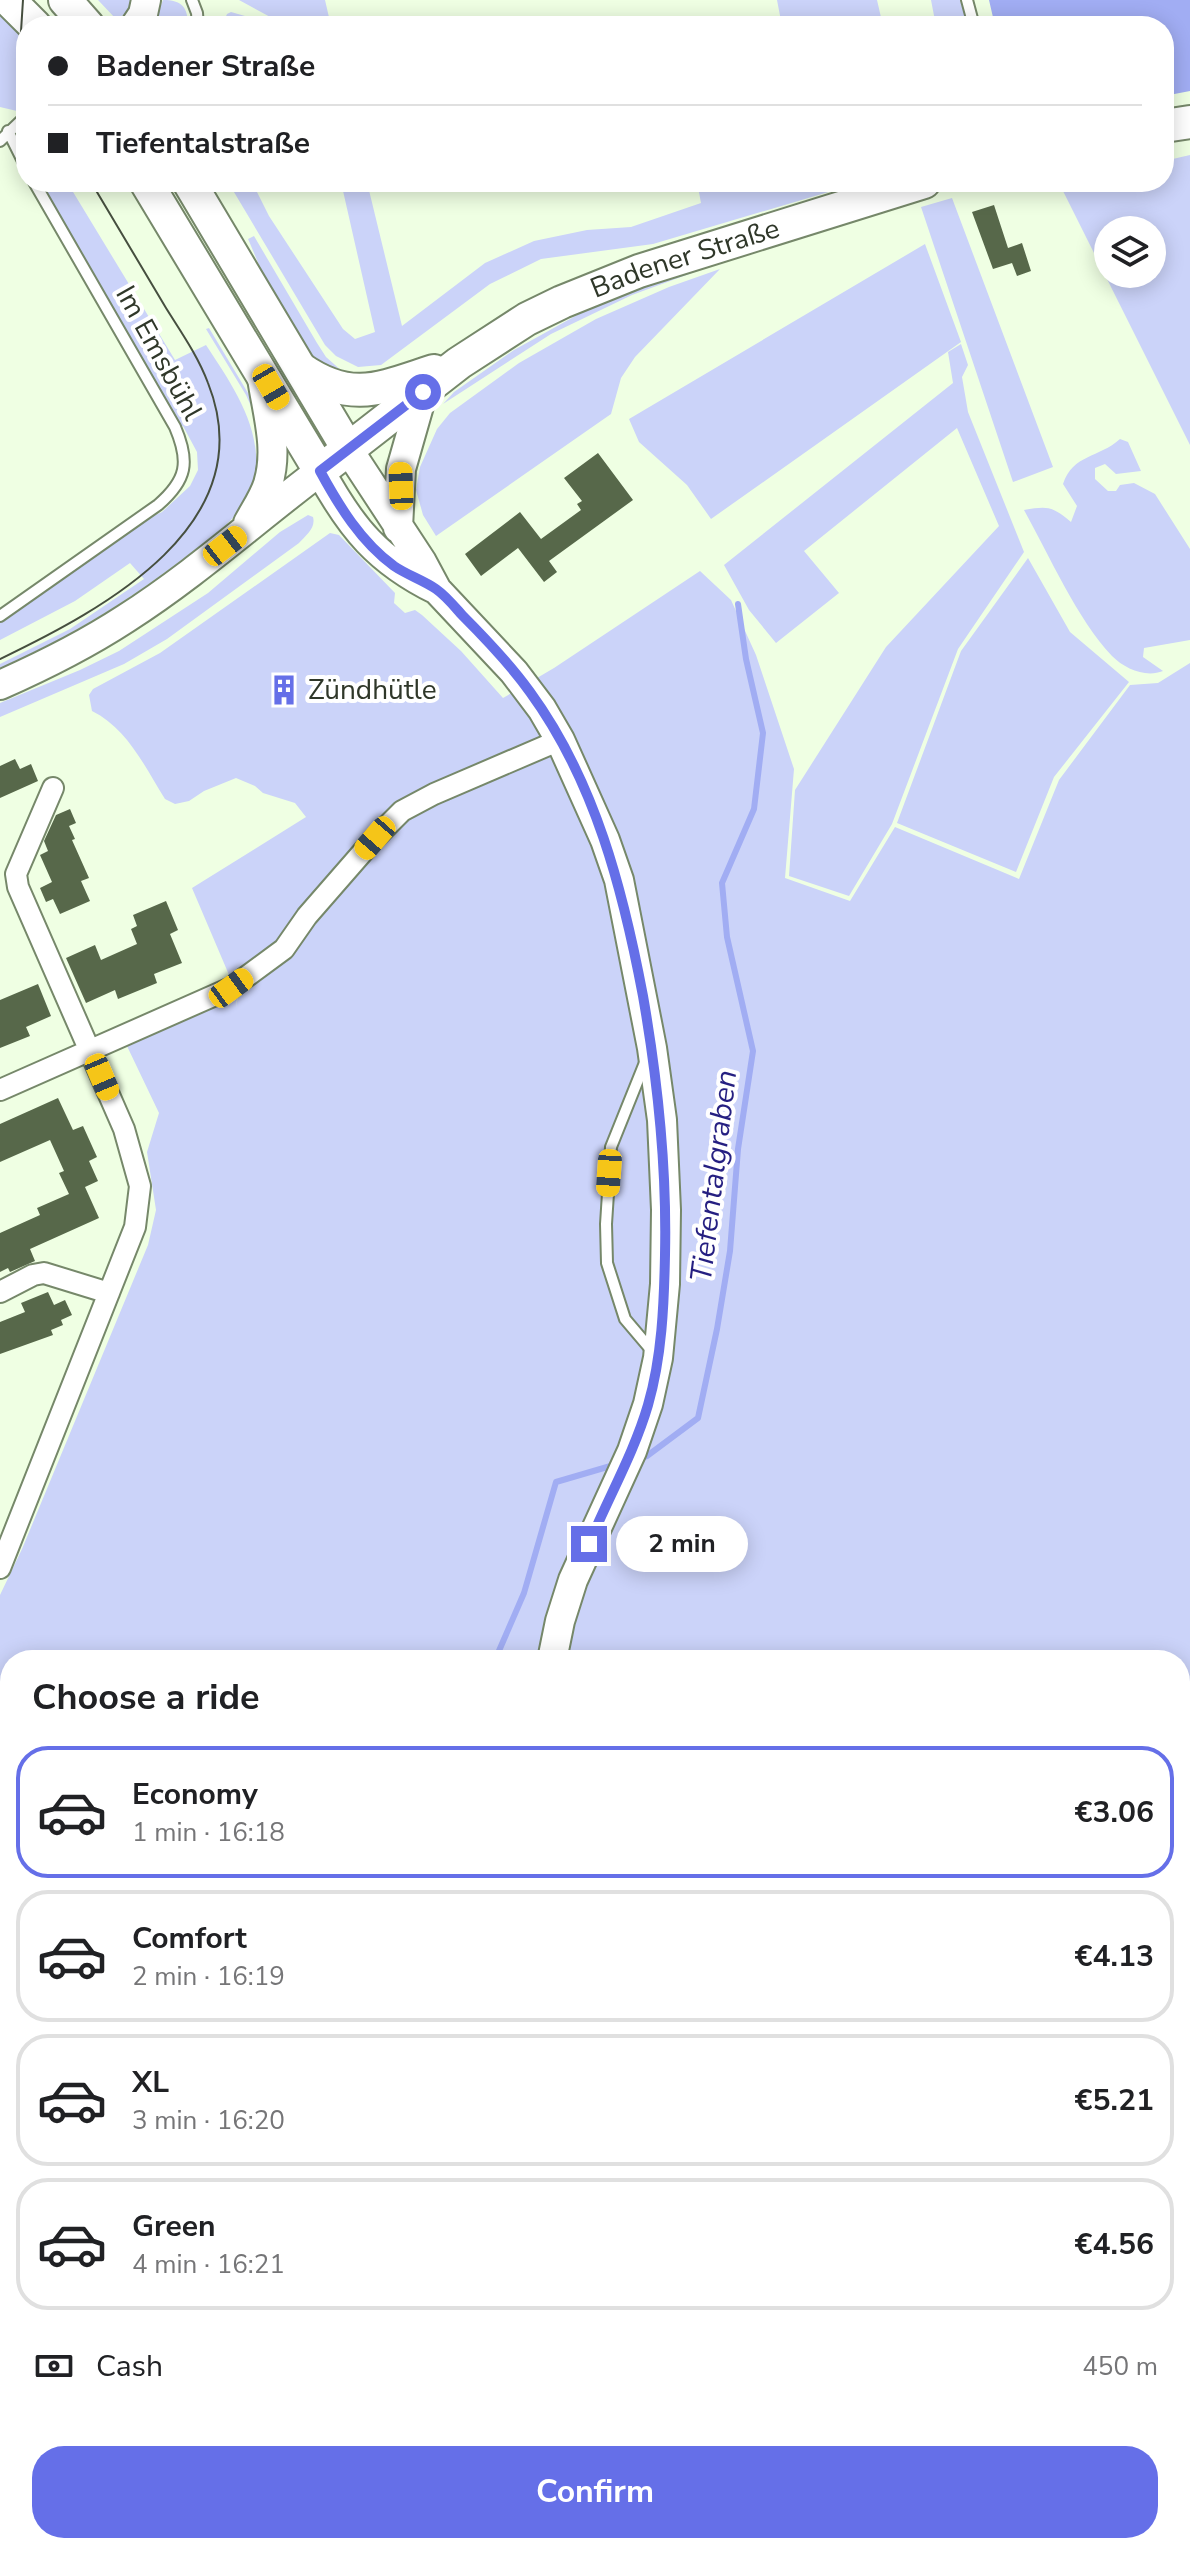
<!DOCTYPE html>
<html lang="en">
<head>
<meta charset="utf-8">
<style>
  body { margin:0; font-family:"Nunito Sans",sans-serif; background:#f2f2f2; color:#202124; height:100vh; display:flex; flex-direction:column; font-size:30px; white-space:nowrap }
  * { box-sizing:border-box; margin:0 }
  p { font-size:26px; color:#757577 }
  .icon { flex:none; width:44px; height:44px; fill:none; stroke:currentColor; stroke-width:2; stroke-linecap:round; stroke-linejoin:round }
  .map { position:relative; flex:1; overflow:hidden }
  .panel { position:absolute; left:0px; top:1650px; width:1190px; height:904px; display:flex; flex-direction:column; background:#fff; border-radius:32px 32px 0 0; box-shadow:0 4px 20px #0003 }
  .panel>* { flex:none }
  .guide { position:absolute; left:16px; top:16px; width:1158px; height:176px; border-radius:32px; box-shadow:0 4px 20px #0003; display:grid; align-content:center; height:176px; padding:0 32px; background:#fff }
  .controls { position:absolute; left:1094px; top:216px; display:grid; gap:16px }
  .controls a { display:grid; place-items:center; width:72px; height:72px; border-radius:50%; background:#fff; box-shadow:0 4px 20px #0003; font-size:40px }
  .end { position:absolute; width:36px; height:36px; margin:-18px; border:10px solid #656fe8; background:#fff; box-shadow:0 0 0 4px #fff }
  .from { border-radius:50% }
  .bubble { position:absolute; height:56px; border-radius:28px; background:#fff; box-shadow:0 4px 20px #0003; font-size:26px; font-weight:700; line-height:56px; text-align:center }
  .car { position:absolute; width:24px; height:48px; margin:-24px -12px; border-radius:10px; box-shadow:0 0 6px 2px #0007; background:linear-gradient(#f5c518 24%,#345 0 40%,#f5c518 0 76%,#345 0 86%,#f5c518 0) }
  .guide b { display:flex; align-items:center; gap:28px; height:76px; font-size:30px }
  .guide b+b { border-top:2px solid #e0e0e0 }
  .guide i { width:20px; height:20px; background:#202124 }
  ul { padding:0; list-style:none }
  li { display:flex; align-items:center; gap:24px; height:132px; margin:0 16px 12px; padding:0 16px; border:4px solid #e0e0e0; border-radius:32px }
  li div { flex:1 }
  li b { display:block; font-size:30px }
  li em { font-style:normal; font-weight:700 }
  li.on { border-color:#656fe8 }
  li>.icon { width:72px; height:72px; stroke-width:1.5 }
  h2 { padding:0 32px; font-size:36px; line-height:96px }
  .pay { display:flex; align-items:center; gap:20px; height:88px; padding:0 32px; font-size:30px }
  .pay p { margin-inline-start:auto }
  .primary-button { display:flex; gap:16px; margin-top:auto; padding:16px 32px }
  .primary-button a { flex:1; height:92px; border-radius:32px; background:#656fe8; color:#fff; font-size:32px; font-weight:700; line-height:92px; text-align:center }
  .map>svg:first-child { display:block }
  .green { fill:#cbd3f9; fill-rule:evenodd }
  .water { fill:#a1adf3 }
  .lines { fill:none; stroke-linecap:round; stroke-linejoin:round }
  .stream { stroke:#a1adf3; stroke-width:6 }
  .building { fill:#57684a }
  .lane-casing { stroke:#76886a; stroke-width:14 }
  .street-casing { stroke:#76886a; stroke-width:24 }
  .secondary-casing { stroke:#76886a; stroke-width:32 }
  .primary-casing { stroke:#76886a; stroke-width:36 }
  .lane { stroke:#fff; stroke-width:10 }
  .street { stroke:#fff; stroke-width:20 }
  .secondary { stroke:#fff; stroke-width:28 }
  .primary { stroke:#fff; stroke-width:32 }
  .tram { stroke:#464f3f; stroke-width:2 }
  .route { stroke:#656fe8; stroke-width:10 }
  .labels { text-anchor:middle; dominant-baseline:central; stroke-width:8; stroke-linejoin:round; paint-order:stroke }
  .street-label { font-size:28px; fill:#2f3729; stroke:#fff }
  .poi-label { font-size:28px; fill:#2f3729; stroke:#fff; text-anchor:start }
  .water-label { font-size:30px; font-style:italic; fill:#251f81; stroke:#fff }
</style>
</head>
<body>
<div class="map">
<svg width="1190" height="2554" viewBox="0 0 1190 2554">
  <rect width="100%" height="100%" fill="#efffe3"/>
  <path class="green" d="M 98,0 L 132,0 L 125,14 L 116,19 Z
    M 163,0 C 182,0 188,7 188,26 L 153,26 Z
    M 239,0 L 325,0 L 331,26 L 287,26 Z
    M 777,0 L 877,0 L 883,26 L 782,26 Z
    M 931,0 L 960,0 L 968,26 L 936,26 Z
    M 0,5 L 26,31 L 26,104 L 17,111 L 0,107 Z
    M 231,12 L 252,18 L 248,26 L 222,26 L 227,14 Z
    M 1190,155 L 1190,445 L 1059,183 L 1164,182 L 1164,161 ZM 1108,230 L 1152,230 L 1152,274 L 1108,274 Z
    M 40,182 L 67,182 L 175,360 L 206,345 C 229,380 259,422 256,467 C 256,479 252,491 246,501 C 233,522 212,537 193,551 C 132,599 70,637 0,668 L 0,664 L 70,629 L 144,579 L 130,563 L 75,601 L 0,640 L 0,623 L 149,518 L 162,512 L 190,486 L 198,470 L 197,452 L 183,426 L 180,426 L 151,379 Z
    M 228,182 L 252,182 L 269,216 L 343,329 L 355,339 L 375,332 L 341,182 L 367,182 L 402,326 L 485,263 L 534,241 L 587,230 L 631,227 L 701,203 L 697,182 L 862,182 L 653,244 L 541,259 L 490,284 L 381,365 L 358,367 L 336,356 L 325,345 Z
    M 952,198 L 1053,467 L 1013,482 L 921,207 Z
    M 254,236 L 317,343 L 326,357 L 343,372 C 333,369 323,366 314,359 C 283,336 264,274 248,239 Z
    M 925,244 L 961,342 L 711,519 L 687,485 L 639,442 L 629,419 Z
    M 719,263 L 632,295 L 551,334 L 443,404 L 454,392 L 514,350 L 588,309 L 630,290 Z
    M 720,269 L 635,357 L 621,378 L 611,414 L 436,536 L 423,515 L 416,490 L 420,467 L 437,429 L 450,413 L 519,363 L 596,319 L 669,287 Z
    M 209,328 L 251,398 L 258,422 L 246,395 L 206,329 Z
    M 961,344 L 968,365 L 962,377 L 968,412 L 1024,552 L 958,649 L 892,824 L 849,896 L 789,876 L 795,790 L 886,647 L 999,526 L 957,428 L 804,551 L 839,593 L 776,643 L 749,610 L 724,565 L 953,383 L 948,352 Z
    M 1120,439 L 1128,442 L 1141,471 L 1116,474 L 1105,464 L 1095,468 L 1095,479 L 1108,491 L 1116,491 L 1120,485 L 1134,483 L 1155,494 L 1190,549 L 1190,640 L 1144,648 L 1143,657 L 1163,671 C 1146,678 1125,669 1112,656 C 1077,619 1049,555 1024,510 C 1048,506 1052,506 1071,522 L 1077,506 L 1063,484 C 1073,454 1099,458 1120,439 Z
    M 308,515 L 313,517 C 316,528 306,535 299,543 L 167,639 L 124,664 L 0,717 L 0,703 L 80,670 L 119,651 L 208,593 L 280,532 Z
    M 330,533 L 339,535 L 395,593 L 394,603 L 405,613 L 415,610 L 422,615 L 461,651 L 503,698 L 554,668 L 700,571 L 731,600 L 756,655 L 794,769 L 785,878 L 850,901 L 895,827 L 1019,879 L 1059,780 L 1130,685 L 1158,683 L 1190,663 L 1190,2554 L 0,2554 L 0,1839 L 10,1834 L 10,2544 L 1180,2544 L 1180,1660 L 10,1660 L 10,1830 L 0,1807 L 0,1595 L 22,1549 L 148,1245 L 156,1210 L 147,1152 L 159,1113 L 126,1044 L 237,998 L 236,1007 L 238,996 L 192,888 L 306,817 L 295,803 L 263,793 L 255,786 L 236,778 L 204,791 L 189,801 L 175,804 L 165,799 C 145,767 127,728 92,711 L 89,695 L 93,689 L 160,653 Z
    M 1028,558 L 1070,632 L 1129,682 L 1054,777 L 1016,872 L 897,823 L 961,651 Z"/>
  <path class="water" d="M 989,0 L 1190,0 L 1190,91 L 1164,96 L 1164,26 L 995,26 Z"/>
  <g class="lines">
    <path class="stream" d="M 640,1458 L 647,1456 L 698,1418 L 717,1329 L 730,1251 L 738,1149 L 753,1051 L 727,937 L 722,883 L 754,809 L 763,733 L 746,659 L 738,604
      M 495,1660 L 524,1593 L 556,1482 L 614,1465"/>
  </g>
  <path class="building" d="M 994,205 L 1008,248 L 1022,243 L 1031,271 L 1017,276 L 1012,263 L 993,269 L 972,212 Z
    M 598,453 L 633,500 L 549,561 L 557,572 L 544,582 L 518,548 L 481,576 L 465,554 L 520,512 L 541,539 L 581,510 L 577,504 L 582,501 L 564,478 Z
    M276 690a8 8 0 1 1 16 0a8 8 0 1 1-16 0Z
    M 15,759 L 20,769 L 31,764 L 38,781 L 0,798 L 0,766 Z
    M 70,809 L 76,823 L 69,826 L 75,839 L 72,840 L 89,878 L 81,881 L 90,901 L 60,914 L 53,899 L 46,902 L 40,888 L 52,882 L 40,855 L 48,851 L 44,841 L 56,815 Z
    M 166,901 L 178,930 L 170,934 L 182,963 L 154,974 L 157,983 L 118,999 L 115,990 L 86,1003 L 66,958 L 95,945 L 101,960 L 137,944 L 131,929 L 137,926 L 133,915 Z
    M 38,984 L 51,1016 L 26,1027 L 30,1036 L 0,1048 L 0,1000 Z
    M 58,1098 L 73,1130 L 83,1126 L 97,1157 L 89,1161 L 98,1181 L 85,1187 L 99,1218 L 30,1249 L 35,1261 L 10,1272 L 8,1268 L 0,1272 L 0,1233 L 40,1215 L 37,1208 L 69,1194 L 59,1173 L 64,1171 L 50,1140 L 0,1162 L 0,1124 Z
    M 48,1292 L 54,1305 L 65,1300 L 72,1315 L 61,1320 L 63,1325 L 51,1330 L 53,1335 L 0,1354 L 0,1322 L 25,1312 L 21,1303 Z"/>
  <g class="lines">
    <g class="lane-casing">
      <path id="lane" d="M 192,0 L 197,13 L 198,26
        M 967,0 L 974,26
        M 8,131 L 26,167
        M 0,141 L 26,116
        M 0,616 L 158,505 C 187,480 190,462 175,427 L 34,182
        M 646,1060 L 611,1147 L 606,1224 L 607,1263 L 625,1319 L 653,1352"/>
    </g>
    <g class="street-casing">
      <path id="street" d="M 0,1090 L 231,988 L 284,949 L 307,916 L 375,838 L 402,811 L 434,794 L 560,740
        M 0,1292 L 33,1275 L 44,1273 L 109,1293
        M 0,1568 L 135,1227 L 140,1186 L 124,1129 L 18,887 L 16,874 L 53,788"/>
    </g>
    <g class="secondary-casing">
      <path id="secondary" d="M 135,26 L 143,14 L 146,0
        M 348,449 L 422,562 L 437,590 L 514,672 L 542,709 L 560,740 L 605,840 L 619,880 L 652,1048 L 662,1120 L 666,1210 L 665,1284 L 658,1358 L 648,1404 L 632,1451 L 573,1580 L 560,1621 L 552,1660
        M 248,523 C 255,510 264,497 268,484 C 279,449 267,413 262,378
        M 398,528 L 401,469 L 423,392
        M 0,685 C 43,666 85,645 125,619 C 194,575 255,520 320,471 C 351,528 378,561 437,590
        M 793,2544 L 801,2554"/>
    </g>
    <g class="primary-casing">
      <g id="primary">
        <path d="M 9,0 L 35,26"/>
        <path d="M 65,0 L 88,26"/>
        <path d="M 1164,126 L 1190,122"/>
        <path id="s1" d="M 146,182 L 320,471 L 459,363 L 527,319 L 562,302 L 639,271 L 924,182"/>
        <path d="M 189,182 L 348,449"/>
        <path d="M 301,369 C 352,404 381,388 434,371"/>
      </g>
    </g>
    <use href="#lane" class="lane"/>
    <use href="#street" class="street"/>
    <use href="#secondary" class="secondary"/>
    <use href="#primary" class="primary"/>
    <path class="tram" d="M 23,0 L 20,47 L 26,82
      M 0,659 C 104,609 264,524 208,383 C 198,356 181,332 166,308 C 141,266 116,224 91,182"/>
  </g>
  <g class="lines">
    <path class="route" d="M 423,392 L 320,471 C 339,506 361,542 394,566 C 407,575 423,580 436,589 C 446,596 454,606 462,615 C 486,639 510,664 530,692 C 595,781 623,890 643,996 C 658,1082 667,1167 665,1255 C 664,1304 662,1357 648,1405 C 634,1453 608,1498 589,1544"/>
  </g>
  <defs>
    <g id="building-bare" transform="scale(2.4)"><path d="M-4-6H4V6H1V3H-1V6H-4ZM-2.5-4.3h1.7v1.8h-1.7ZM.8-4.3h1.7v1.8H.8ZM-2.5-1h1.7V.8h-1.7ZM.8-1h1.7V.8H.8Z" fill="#656fe8" stroke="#fff" stroke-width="2.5" paint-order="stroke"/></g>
  </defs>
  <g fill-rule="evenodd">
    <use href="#building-bare" x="284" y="690"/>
  </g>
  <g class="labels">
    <g class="street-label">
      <text stroke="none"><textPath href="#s1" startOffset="764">Badener Straße</textPath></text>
      <text transform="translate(159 353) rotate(61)">Im Emsbühl</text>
    </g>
    <g class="poi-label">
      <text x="308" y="690">Zündhütle</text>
    </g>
    <g class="water-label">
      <text transform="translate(714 1176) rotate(-83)">Tiefentalgraben</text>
    </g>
  </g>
</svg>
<div class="controls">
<a><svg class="icon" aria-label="layers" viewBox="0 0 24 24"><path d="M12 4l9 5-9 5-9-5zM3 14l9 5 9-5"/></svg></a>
</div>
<i class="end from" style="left:423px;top:392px"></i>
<i class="end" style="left:589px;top:1544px"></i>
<div class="bubble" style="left:616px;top:1516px;width:132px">2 min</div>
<i class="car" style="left:271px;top:387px;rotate:150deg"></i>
<i class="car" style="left:401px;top:486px;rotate:358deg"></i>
<i class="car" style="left:225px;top:546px;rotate:52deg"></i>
<i class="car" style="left:375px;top:838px;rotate:221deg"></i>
<i class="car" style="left:231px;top:988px;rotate:54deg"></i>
<i class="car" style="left:102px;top:1077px;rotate:157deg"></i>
<i class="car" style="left:609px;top:1173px;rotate:184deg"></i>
<div class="guide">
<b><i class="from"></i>Badener Straße</b>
<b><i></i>Tiefentalstraße</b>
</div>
<section class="panel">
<h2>Choose a ride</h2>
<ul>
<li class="on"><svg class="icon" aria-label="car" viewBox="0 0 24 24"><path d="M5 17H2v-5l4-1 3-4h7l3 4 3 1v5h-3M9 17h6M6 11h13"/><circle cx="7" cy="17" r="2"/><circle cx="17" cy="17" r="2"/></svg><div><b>Economy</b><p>1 min · 16:18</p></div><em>€3.06</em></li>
<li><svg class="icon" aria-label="car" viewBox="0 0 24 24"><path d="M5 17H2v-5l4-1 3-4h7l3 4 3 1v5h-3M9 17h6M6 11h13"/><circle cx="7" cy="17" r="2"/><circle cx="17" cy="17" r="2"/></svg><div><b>Comfort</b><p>2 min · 16:19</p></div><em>€4.13</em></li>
<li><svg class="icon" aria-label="car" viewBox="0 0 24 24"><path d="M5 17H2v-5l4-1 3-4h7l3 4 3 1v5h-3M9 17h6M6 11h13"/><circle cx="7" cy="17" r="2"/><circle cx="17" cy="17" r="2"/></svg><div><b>XL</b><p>3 min · 16:20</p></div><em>€5.21</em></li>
<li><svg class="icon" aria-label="car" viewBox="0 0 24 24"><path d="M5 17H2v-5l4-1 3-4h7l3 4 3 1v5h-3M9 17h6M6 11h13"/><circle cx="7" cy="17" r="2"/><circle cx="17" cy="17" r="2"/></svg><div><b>Green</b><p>4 min · 16:21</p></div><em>€4.56</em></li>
</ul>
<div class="pay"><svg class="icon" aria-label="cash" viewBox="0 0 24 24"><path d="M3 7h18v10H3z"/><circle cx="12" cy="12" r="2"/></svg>Cash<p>450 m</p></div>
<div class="primary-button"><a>Confirm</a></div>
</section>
</div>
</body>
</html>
